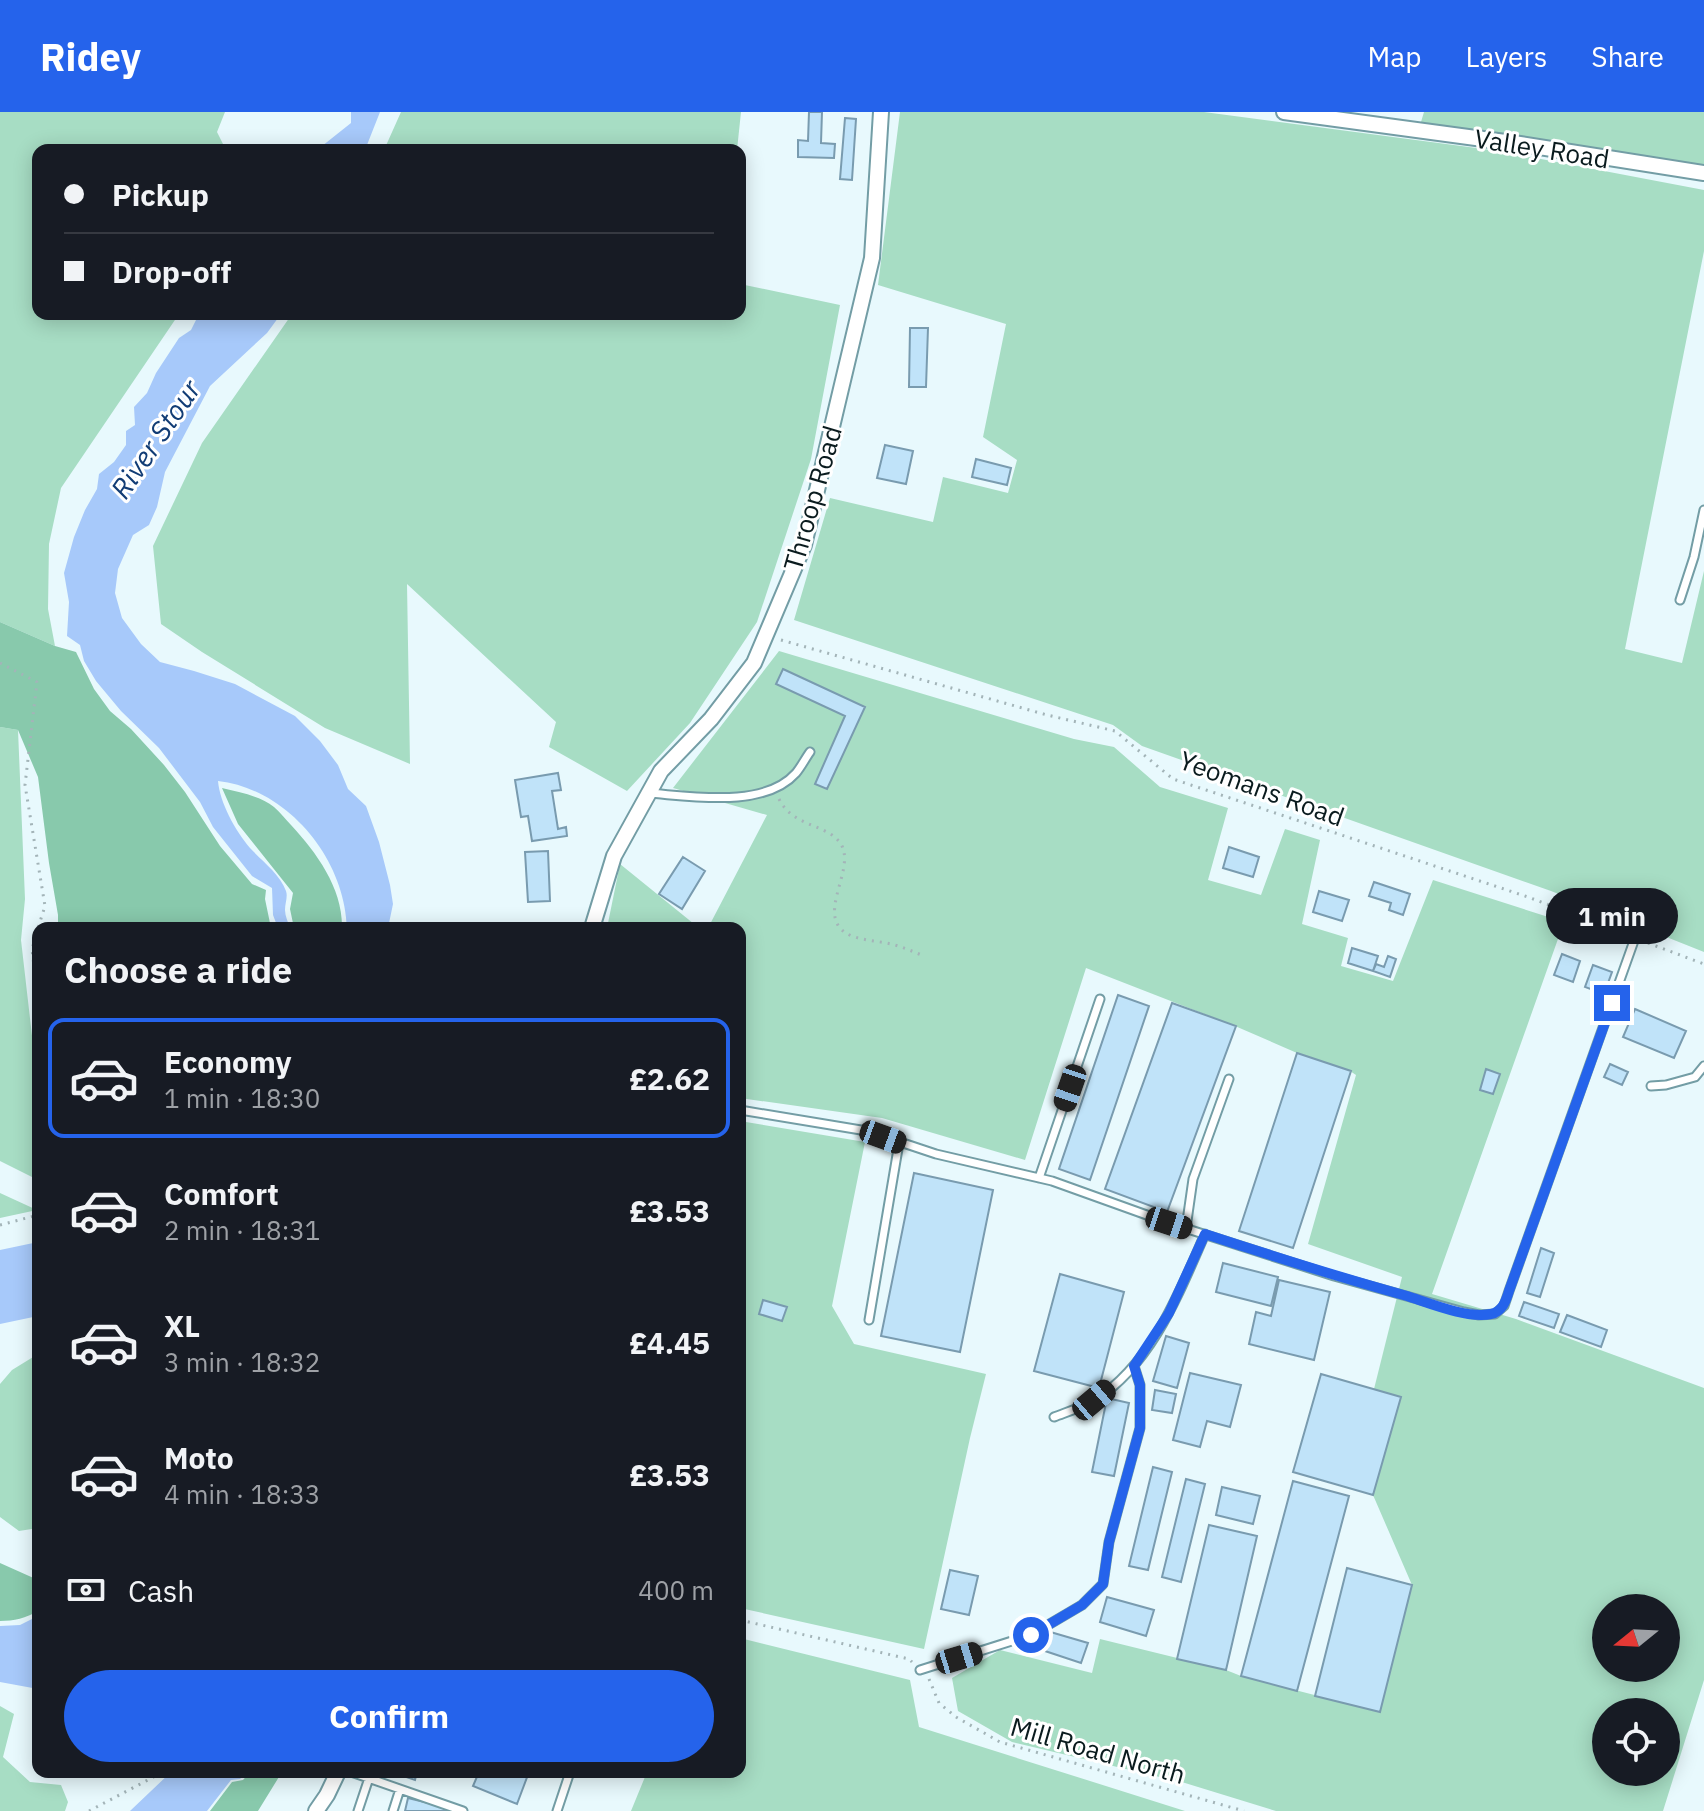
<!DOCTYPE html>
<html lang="en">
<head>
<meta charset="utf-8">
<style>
  body { margin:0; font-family:"IBM Plex Sans",sans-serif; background:#20242c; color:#f1f3f6; height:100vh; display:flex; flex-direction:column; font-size:30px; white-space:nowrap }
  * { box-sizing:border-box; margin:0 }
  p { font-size:26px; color:#9ea1a6 }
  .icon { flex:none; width:44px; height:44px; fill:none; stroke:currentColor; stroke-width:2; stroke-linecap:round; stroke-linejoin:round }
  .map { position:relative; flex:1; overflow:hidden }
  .side { position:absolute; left:32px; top:810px; width:714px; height:856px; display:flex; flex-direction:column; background:#171b24; border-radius:16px; box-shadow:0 4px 20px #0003 }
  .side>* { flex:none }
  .hud { position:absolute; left:32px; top:32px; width:714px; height:176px; border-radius:16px; box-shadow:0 4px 20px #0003; display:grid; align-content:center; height:176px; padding:0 32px; background:#171b24 }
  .needle { width:52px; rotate:252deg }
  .controls { position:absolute; left:1592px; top:1482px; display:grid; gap:16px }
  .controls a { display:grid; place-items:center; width:88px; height:88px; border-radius:50%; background:#171b24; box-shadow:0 4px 20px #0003; font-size:40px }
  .end { position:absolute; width:36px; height:36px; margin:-18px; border:10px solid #2563eb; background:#fff; box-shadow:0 0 0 4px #fff }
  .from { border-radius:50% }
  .bubble { position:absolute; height:56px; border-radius:28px; background:#171b24; box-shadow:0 4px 20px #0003; font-size:26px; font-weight:700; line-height:56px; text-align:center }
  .car { position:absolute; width:24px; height:48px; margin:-24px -12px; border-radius:10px; box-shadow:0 0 6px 2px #0007; background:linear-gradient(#222 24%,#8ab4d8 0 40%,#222 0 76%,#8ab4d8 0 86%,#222 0) }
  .hud b { display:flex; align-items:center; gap:28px; height:76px; font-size:30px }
  .hud b+b { border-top:2px solid #363941 }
  .hud i { width:20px; height:20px; background:#f1f3f6 }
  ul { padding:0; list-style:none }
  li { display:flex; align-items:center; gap:24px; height:120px; margin:0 16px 12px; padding:0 16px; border:4px solid transparent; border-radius:16px }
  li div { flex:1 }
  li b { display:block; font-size:30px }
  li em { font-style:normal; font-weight:700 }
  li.active { border-color:#2563eb }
  li>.icon { width:72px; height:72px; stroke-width:1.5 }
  h2 { padding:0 32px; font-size:36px; line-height:96px }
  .pay { display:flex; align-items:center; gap:20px; height:88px; padding:0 32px; font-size:30px }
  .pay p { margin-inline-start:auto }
  .button { display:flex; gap:16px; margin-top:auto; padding:16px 32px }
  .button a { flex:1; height:92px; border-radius:48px; background:#2563eb; color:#fff; font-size:32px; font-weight:700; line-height:92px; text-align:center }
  header { display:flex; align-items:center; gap:48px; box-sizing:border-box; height:112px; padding:0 40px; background:#2563eb; color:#fff }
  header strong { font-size:38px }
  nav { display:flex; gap:44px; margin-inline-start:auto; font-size:28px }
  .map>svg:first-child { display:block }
  .green { fill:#a7ddc4; fill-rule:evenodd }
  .forest { fill:#88c9ac }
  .water { fill:#a7c9fa }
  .building { fill:#c0e3f9; stroke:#799baf; stroke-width:2 }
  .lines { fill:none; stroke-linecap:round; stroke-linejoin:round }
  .service-casing { stroke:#739da5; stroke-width:11 }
  .minor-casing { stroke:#739da5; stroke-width:18 }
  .path { stroke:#a3b4b8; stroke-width:3; stroke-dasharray:2 6; stroke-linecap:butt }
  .service { stroke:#fff; stroke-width:7 }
  .minor { stroke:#fff; stroke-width:14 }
  .route { stroke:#2563eb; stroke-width:10 }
  .labels { text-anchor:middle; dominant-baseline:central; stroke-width:6; stroke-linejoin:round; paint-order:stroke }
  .street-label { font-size:26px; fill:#0a1b1e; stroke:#fff }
  .water-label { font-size:28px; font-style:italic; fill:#113c75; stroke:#fff }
</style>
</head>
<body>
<header>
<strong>Ridey</strong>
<nav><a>Map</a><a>Layers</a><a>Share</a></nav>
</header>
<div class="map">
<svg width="1704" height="1699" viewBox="0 0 1704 1699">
  <rect width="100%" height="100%" fill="#e8f9fd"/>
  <path class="green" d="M 0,0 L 225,0 L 217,20 L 226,38 L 38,38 L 38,202 L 179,202 L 61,376 L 49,432 L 48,497 L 55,534 L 0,510 Z
    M 401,0 L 741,0 L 737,38 L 384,38 Z
    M 900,0 L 1204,0 L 1499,39 L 1704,78 L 1704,139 L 1625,537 L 1682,551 L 1704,459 L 1704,840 L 1551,779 L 1142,634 L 1113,613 L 794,508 L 830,386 L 933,410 L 943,365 L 1008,381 L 1017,348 L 983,325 L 1006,212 L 878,173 Z
    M 1424,0 L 1704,0 L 1704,54 L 1421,10 Z
    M 740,172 L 840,193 L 811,347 L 757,510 L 690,611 L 627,679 L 549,635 L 556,610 L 407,472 L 410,652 L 325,616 L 202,540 L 161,512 L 153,434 L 202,331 L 292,202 L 740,202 Z
    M 779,539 L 1074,627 L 1114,635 L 1160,675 L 1228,696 L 1208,768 L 1261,783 L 1285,717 L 1320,728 L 1302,812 L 1348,826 L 1341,854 L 1393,869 L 1433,768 L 1564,810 L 1432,1182 L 1516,1207 L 1704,1276 L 1704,1568 L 1663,1699 L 1276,1699 L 1185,1671 L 1012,1630 L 958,1599 L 952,1566 L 1000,1538 L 1092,1561 L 1100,1527 L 1226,1558 L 1241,1564 L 1380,1600 L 1412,1473 L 1373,1383 L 1401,1286 L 1374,1277 L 1402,1165 L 1308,1132 L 1356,963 L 1350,959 L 1297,941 L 1235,914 L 1086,856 L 1025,1048 L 882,1006 L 740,986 L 740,816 L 708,816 L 767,703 L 673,676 ZM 1606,1496 L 1666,1496 L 1666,1556 L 1606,1556 ZM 1606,1600 L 1666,1600 L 1666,1660 L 1606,1660 Z
    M 0,615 L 18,618 L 25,787 L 21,828 L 38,976 L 38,1068 L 0,1049 Z
    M 620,752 L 699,816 L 607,816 Z
    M 740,1009 L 865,1030 L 832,1194 L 854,1232 L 986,1262 L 970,1326 L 924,1537 L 740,1496 Z
    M 0,1081 L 37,1098 L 0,1106 Z
    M 38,1242 L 38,1416 L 19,1419 L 0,1405 L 0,1272 L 12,1258 Z
    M 740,1526 L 910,1568 L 919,1615 L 1185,1699 L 631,1699 L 647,1660 L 740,1660 Z
    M 0,1594 L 14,1602 L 3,1645 L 30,1670 L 61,1673 L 68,1690 L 65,1699 L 0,1699 Z"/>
  <path class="forest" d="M 0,510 L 55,534 L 76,540 L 94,577 L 110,599 L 131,617 L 164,653 L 185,680 L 220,734 L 252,772 L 266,778 L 265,787 L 271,816 L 58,816 L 58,803 L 49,751 L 38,665 L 18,618 L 0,615 Z
    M 222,676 C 239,680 260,684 274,695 C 280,700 286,708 291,713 C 317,741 343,777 342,816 L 294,816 L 290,797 L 293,781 L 238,712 Z
    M 0,1451 L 38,1468 L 38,1499 C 26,1506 14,1509 0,1509 Z
    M 250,1660 L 282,1660 L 258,1699 L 210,1699 L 232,1670 L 243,1668 Z"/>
  <path class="water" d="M 351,0 L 380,0 L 365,38 L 317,38 L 351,11 Z
    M 199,202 L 281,202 L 267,221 L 210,274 L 165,360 L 157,395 L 149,413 L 133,423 L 118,457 L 115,481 L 122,506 L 141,532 L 160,550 L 194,559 L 235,572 L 295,604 L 320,629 L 338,653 L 348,677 L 366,694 L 379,730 L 390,773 L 393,792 L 388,816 L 347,816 C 345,747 288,677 218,669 C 220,691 235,718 250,736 C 262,749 280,762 286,779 C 288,785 285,791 285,798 C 285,804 288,810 290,816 L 278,816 L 273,803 L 272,776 L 252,764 L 213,715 L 200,690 L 159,636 L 121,599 L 96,569 L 84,549 L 80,533 L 67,524 L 69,490 L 64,461 L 74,425 L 85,398 L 97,377 L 99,362 L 114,350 L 126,333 L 126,319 L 135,313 L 134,295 L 147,281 L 156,261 L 179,226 L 191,218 Z
    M 38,1130 L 38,1204 L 0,1212 L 0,1138 Z
    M 38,1504 L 38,1577 L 0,1570 L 0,1514 L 20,1513 Z
    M 171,1660 L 247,1660 L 240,1667 L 231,1668 L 207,1699 L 130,1699 Z"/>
  <path class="building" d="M 809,0 L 822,0 L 821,31 L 835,32 L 834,46 L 798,45 L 798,28 L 808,29 Z
    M 845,6 L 856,7 L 852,68 L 840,67 Z
    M 910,216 L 928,216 L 926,275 L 909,275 Z
    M 885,333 L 913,339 L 906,372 L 877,366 Z
    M 976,347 L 1011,356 L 1007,373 L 972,365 Z
    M 783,557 L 865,595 L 827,677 L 815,672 L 845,604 L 776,572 Z
    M 558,661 L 561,678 L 552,679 L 558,717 L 566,715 L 567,724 L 532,729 L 528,704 L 521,705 L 515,668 Z
    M 1229,735 L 1259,745 L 1253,765 L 1223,756 Z
    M 548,739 L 550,789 L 528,790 L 525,740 Z
    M 683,745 L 705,759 L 682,797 L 659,782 Z
    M 1374,770 L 1410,782 L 1403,803 L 1389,798 L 1391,791 L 1369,784 Z
    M 1319,779 L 1349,788 L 1342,809 L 1313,800 Z
    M 1352,836 L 1378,844 L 1373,859 L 1348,851 Z
    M 1562,842 L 1580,849 L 1573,870 L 1554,863 Z
    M 1388,844 L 1396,847 L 1390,865 L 1373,859 L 1376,852 L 1384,855 Z
    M 1593,853 L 1612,860 L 1604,882 L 1585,875 Z
    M 1118,883 L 1149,894 L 1090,1068 L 1059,1057 Z
    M 1172,891 L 1236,914 L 1167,1100 L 1105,1077 Z
    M 1635,897 L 1686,919 L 1674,946 L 1623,925 Z
    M 1297,941 L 1351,959 L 1293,1136 L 1239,1119 Z
    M 1610,952 L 1628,960 L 1622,973 L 1604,965 Z
    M 1486,957 L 1500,962 L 1493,982 L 1480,978 Z
    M 914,1061 L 993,1078 L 960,1240 L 881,1224 Z
    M 1541,1136 L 1554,1141 L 1540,1185 L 1527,1181 Z
    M 1223,1151 L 1278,1165 L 1271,1194 L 1216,1180 Z
    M 1060,1162 L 1124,1180 L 1099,1276 L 1034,1259 Z
    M 1279,1168 L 1330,1180 L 1314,1248 L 1249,1232 L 1256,1200 L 1271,1204 Z
    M 763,1188 L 787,1195 L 782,1209 L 759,1202 Z
    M 1524,1190 L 1559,1202 L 1554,1216 L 1519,1204 Z
    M 1567,1203 L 1607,1218 L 1601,1235 L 1560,1220 Z
    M 1166,1224 L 1189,1231 L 1177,1276 L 1153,1269 Z
    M 1190,1261 L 1241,1273 L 1230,1315 L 1207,1309 L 1200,1335 L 1173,1328 Z
    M 1321,1262 L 1401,1285 L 1373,1383 L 1293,1360 Z
    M 1155,1278 L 1176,1282 L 1172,1301 L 1152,1298 Z
    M 1107,1286 L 1129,1291 L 1114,1364 L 1092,1360 Z
    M 1153,1355 L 1172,1360 L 1148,1458 L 1129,1454 Z
    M 1186,1367 L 1205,1372 L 1181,1470 L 1162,1465 Z
    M 1293,1369 L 1349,1384 L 1297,1579 L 1241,1564 Z
    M 1222,1375 L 1260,1384 L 1253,1412 L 1216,1403 Z
    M 1209,1413 L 1257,1424 L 1226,1558 L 1177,1547 Z
    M 1347,1456 L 1412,1473 L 1380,1600 L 1315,1584 Z
    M 950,1458 L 978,1464 L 969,1503 L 941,1497 Z
    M 1107,1485 L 1154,1498 L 1146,1524 L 1100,1510 Z
    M 1047,1519 L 1088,1531 L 1081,1551 L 1042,1538 Z
    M 392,1660 L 417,1660 L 415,1668 Z
    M 479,1660 L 529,1660 L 517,1692 L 473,1674 Z
    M 408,1686 L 453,1697 L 453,1699 L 405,1699 Z"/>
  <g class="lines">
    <g class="service-casing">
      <path id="service" d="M 1680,488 L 1694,445 L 1704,398
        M 648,681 C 691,684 764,697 796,661 C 801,655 805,647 810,640
        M 1651,974 L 1666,973 L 1695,965 L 1704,954
        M 740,998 L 867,1019 L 936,1042 L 1052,1069 L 1169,1111 L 1334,1164 L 1464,1200 L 1479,1203 L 1495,1202 L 1504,1194 L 1509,1179 L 1635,826
        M 1039,1066 L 1100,887
        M 1186,1116 L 1193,1067 L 1229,967
        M 869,1208 L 899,1031
        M 1054,1305 C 1067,1300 1083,1295 1095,1288 C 1152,1252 1179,1181 1205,1122
        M 920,1558 L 1031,1523 L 1082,1493 L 1103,1472 L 1109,1430 L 1140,1316 L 1140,1273 L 1134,1254
        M 351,1660 L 463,1699
        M 358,1699 L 369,1666
        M 393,1699 L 400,1677
        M 557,1699 L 570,1660"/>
    </g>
    <g class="minor-casing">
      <path id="minor" d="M 1284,0 L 1520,32 L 1704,61
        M 592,816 L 614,744 L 661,659 L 711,607 L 754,551 L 804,433 L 872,146 L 881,0
        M 316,1699 L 327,1683 L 338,1660"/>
    </g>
    <path class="path" d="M 781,528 L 1047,603 L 1115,619 L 1173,667 L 1528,785 L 1626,822
      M 0,551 L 37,570 L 25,673 L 45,794 L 38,816
      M 779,687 C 793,716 831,712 842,734 C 855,761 812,808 852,824 C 865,829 881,829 895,833 C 905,836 914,840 924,844
      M 38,817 L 32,837 L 38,889
      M 1648,831 L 1704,852
      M 0,1113 L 38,1103
      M 740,1508 L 909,1547 L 912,1550
      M 929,1567 L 939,1591 L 956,1605 L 1000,1630 L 1244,1699
      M 89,1699 L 163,1660"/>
    <use href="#service" class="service"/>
    <use href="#minor" class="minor"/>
  </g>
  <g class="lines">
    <path class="route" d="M 1031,1523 L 1082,1493 L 1103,1472 L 1109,1430 L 1140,1316 L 1140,1273 L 1134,1254 L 1169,1201 L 1205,1122 C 1272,1144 1339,1165 1407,1184 C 1429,1191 1468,1207 1491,1202 C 1502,1200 1506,1189 1509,1179 L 1612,891"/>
  </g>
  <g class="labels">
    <g class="street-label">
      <text transform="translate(1542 36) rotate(9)">Valley Road</text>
      <text transform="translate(812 386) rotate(-74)">Throop Road</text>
      <text transform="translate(1262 676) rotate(20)">Yeomans Road</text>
      <text transform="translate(1098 1638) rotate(16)">Mill Road North</text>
    </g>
    <g class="water-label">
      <text transform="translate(155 327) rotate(-56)">River Stour</text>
    </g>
  </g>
</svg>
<div class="controls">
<a><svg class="needle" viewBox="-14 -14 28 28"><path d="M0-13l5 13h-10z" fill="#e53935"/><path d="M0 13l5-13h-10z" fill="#9ea1a6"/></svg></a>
<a><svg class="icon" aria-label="locate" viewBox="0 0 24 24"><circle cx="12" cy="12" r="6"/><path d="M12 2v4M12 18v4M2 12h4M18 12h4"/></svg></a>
</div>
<i class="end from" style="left:1031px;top:1523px"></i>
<i class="end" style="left:1612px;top:891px"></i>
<div class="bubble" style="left:1546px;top:776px;width:132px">1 min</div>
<i class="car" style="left:1070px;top:976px;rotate:199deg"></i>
<i class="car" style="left:883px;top:1025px;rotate:110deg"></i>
<i class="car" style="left:1169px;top:1111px;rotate:108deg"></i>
<i class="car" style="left:1094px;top:1288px;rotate:50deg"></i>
<i class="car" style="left:959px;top:1546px;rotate:73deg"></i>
<div class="hud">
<b><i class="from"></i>Pickup</b>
<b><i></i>Drop-off</b>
</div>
<section class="side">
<h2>Choose a ride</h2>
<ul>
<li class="active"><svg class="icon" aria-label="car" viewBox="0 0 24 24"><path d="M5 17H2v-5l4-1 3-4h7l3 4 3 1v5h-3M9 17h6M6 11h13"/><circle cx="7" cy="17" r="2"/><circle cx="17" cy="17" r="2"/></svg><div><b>Economy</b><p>1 min · 18:30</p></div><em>£2.62</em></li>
<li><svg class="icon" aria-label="car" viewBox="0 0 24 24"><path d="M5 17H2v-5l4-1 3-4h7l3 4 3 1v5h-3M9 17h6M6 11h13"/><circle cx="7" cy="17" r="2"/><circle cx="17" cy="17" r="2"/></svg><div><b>Comfort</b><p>2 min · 18:31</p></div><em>£3.53</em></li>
<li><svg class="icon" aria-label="car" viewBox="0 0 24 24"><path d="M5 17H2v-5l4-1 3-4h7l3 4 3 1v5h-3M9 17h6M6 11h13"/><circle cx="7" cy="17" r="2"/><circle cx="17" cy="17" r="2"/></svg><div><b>XL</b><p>3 min · 18:32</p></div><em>£4.45</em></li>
<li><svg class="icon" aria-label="car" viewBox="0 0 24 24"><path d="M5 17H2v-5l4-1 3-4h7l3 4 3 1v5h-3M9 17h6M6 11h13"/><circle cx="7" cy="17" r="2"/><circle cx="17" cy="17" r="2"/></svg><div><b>Moto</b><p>4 min · 18:33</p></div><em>£3.53</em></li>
</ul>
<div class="pay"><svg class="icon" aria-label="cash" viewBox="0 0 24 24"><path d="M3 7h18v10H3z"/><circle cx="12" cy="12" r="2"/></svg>Cash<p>400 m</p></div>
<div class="button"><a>Confirm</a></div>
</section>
</div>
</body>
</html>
